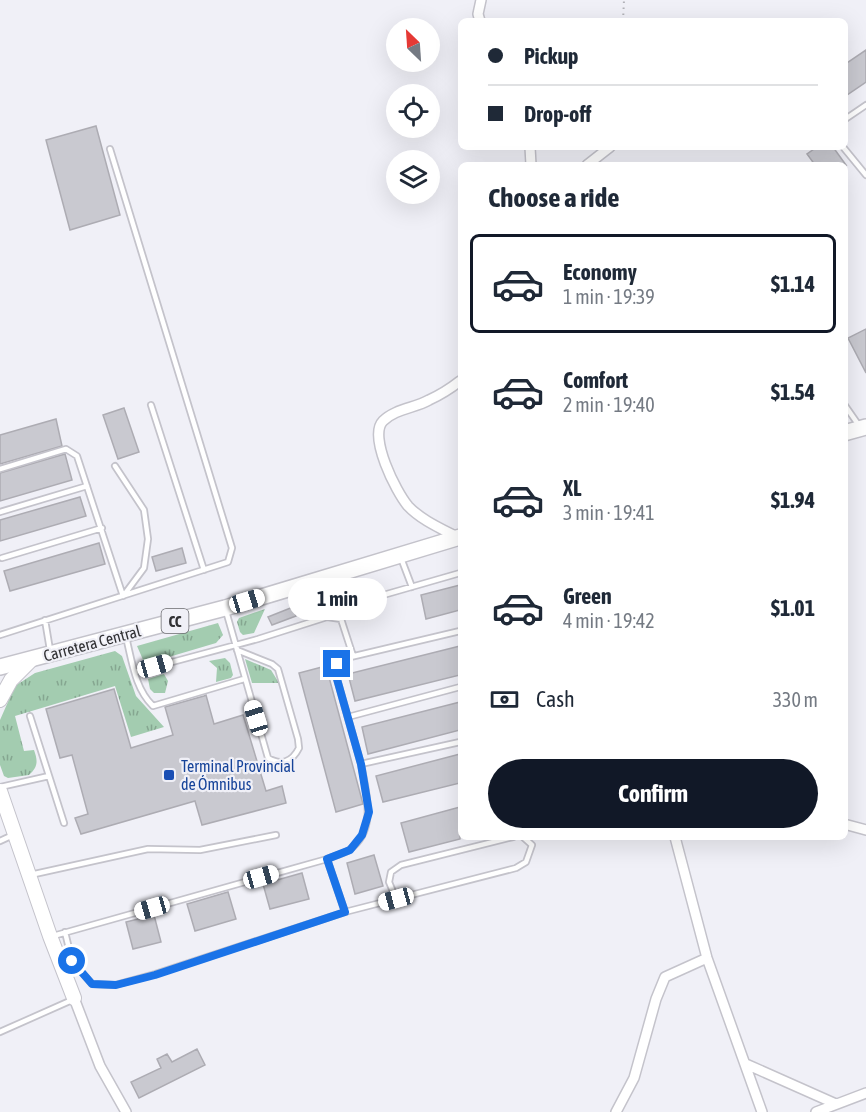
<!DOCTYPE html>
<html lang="en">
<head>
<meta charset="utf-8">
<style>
  body { margin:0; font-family:"Asap Condensed",sans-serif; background:#f6f6f7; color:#1f2937; height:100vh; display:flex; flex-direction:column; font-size:22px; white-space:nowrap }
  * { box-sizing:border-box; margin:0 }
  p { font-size:20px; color:#747a83 }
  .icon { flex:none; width:33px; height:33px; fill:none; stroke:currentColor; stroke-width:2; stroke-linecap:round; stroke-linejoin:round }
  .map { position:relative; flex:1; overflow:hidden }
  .side { position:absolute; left:458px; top:162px; width:390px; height:678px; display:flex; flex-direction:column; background:#fff; border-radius:9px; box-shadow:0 6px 24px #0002 }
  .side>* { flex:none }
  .hud { position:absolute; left:458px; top:18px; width:390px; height:132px; border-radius:9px; box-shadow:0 6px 24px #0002; display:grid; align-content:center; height:132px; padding:0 30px; background:#fff }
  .needle { width:39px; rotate:335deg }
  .fabs { position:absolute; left:386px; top:18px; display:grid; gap:12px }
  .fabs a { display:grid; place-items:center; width:54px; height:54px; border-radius:50%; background:#fff; box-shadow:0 6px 24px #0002; font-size:30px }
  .end { position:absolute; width:27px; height:27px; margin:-14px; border:8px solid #1a73e8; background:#fff; box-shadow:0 0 0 3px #fff }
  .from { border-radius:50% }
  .bubble { position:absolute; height:42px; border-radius:21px; background:#fff; box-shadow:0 6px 24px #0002; font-size:20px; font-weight:700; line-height:42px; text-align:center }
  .car { position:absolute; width:18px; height:36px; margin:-18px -9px; border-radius:8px; box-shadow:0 0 4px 2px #0007; background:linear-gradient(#fff 24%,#345 0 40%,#fff 0 76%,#345 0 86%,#fff 0) }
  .hud b { display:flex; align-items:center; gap:21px; height:57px; font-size:22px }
  .hud b+b { border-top:2px solid #e0e1e3 }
  .hud i { width:15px; height:15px; background:#1f2937 }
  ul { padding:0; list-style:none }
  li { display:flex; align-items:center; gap:18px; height:99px; margin:0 12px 9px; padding:0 18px; border:3px solid transparent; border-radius:9px }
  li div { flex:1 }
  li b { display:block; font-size:22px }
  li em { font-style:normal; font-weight:700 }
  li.active { border-color:#111827 }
  li>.icon { width:54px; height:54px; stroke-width:1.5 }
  h2 { padding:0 30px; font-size:27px; line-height:72px }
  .pay { display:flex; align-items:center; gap:15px; height:66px; padding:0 30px; font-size:22px }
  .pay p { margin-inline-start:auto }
  .action { display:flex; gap:12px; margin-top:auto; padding:12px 30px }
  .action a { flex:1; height:69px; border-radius:36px; background:#111827; color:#fff; font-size:24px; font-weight:700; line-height:69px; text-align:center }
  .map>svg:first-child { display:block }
  .grass { fill:url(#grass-tufts) }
  .building { fill:#c9c9d0; stroke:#adacb3; stroke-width:1.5 }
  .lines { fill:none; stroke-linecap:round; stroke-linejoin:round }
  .lane-casing { stroke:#c4c3cb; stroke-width:8 }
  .street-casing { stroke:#c4c3cb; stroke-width:12 }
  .secondary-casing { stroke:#c4c3cb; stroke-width:16 }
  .primary-casing { stroke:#c4c3cb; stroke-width:18 }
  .path { stroke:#b2b2b8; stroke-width:2; stroke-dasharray:1.5 4.5; stroke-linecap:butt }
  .lane { stroke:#fff; stroke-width:4.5 }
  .street { stroke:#fff; stroke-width:9 }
  .secondary { stroke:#fff; stroke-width:14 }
  .primary { stroke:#fff; stroke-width:15 }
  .route { stroke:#1a73e8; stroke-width:8 }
  .transit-dot { fill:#1a4fb4; stroke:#f0f0f7; stroke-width:2 }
  .labels { text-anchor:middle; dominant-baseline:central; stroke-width:4.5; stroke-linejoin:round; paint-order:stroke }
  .shield { fill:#f0f0f7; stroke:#6a6a6e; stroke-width:1.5 }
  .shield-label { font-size:15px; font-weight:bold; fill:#313134 }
  .street-label { font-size:16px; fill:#313134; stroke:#f0f0f7 }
  .transit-label { font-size:16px; fill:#164399; stroke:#f0f0f7; text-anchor:start }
</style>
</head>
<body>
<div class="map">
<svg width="866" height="1112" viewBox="0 0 866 1112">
  <defs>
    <pattern id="grass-tufts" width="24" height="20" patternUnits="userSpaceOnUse" patternTransform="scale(1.5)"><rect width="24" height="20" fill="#a3ccb0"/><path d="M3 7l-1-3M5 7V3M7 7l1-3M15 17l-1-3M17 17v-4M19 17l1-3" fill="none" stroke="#85a690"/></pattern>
  </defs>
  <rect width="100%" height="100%" fill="#f0f0f7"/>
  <path class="grass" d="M 265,609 L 254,633 L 243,635 L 240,632 L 237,622 L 239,618 Z
    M 218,623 L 223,635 L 216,643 L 152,662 L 144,662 L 137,646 Z
    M 115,651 L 122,656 L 136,696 L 164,727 L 131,737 L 115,686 L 15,716 L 24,751 L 34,750 C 38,761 38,767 29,775 L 8,778 L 4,776 L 0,765 L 0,720 L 15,686 L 35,673 Z
    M 225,658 L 230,663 L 233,675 L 231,678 L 216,682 L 217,668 L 209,661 Z
    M 245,659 L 271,670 L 279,683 L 252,683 Z
    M 164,674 L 168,681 L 165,693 L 154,693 L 150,689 L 148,679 Z"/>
  <path class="building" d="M 866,50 L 866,82 L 844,97 L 844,65 Z
    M 96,126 L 120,215 L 70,230 L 46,140 Z
    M 817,147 L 833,147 L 846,165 L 815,165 L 807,154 Z
    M 866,329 L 866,373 L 848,338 Z
    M 124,408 L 139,452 L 118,459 L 103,415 Z
    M 56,419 L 62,446 L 0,464 L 0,435 Z
    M 65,454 L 72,480 L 0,501 L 0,473 Z
    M 80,497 L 86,516 L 0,541 L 0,520 Z
    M 99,543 L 105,564 L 10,591 L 4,571 Z
    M 182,548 L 186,563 L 156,571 L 152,557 Z
    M 460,585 L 460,610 L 426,619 L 421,595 Z
    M 293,607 L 296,616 L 272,625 L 268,617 Z
    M 460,646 L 460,675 L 355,701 L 348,674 Z
    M 326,666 L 363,804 L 336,812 L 299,673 Z
    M 114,689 L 131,748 L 173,735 L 165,707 L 204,696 L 206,695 L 214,724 L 243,715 L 266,791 L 282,786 L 286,803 L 202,825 L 195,801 L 81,834 L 75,818 L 88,814 L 72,755 L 60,758 L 46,709 Z
    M 460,702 L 460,730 L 368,754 L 362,727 Z
    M 460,754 L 460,783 L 383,802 L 376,776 Z
    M 460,807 L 460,839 L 409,852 L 401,823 Z
    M 374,855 L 383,886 L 355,894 L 347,863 Z
    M 302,873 L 309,899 L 270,909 L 263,884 Z
    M 228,892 L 236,919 L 195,931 L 187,904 Z
    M 154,915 L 161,942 L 133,949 L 126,922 Z
    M 197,1049 L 205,1065 L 139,1098 L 131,1082 L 161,1068 L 157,1059 L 167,1054 L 172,1062 Z"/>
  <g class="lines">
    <g class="lane-casing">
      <path id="lane" d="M 844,120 L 866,105
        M 843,147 L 866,175
        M 844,404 L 860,427
        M 151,405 L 204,570
        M 115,466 L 144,510 L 148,539 L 144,568 L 124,595
        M 0,469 L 66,449 L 77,456 L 123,596
        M 0,512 L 87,486
        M 2,558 L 102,528
        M 401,558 L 412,587
        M 366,600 L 460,573
        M 226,611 L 268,758 C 281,766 292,762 299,748 L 298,739 L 278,669 L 272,664 L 237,650
        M 45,620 L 50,650
        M 460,631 L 342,659 L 337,664 L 335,672 L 361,764 L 460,742
        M 0,635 L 228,562 L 232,548 L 110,149
        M 126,637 C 132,661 135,689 153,706 L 244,679
        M 135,672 L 258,639 L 327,617 L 341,619 L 353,656
        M 30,716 L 64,823
        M 348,717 L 460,687
        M 0,787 L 49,776
        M 0,841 L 13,835
        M 30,875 L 148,849 L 200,850 L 276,835
        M 396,899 L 389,882 L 391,872 L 401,865 L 513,837
        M 345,912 L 516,868 L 526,862 L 532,845 L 523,837
        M 65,932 L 72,961 L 92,984 L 115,985 L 155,974 L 345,912 L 327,859
        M 53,936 L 327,859 C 334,856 343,854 349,850 C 378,830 366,792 361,764
        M 0,1032 L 72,1000"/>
    </g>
    <g class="street-casing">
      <path id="street" d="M 480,21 L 478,14 L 481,0
        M 530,147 L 531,165
        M 587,165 L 610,147
        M 459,538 C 442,529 421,520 408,506 C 396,492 368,436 383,421 C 395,409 415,408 429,400 C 440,395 451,388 460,381
        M 844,824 L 866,830
        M 675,837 L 707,958 L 762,1112
        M 74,998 L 100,1066 L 126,1112
        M 746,1064 L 836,1104
        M 616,1112 L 634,1078 L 656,999 L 665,977 L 707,958
        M 816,1112 L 866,1093"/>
    </g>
    <g class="secondary-casing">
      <path id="secondary" d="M 0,700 L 11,680 L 32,659
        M 0,791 L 50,936 L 74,998"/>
    </g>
    <g class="primary-casing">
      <path id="primary" d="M 844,433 L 866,427
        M 0,667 L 225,608 L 460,537"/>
    </g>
    <path class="path" d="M 623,21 L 624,0"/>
    <use href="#lane" class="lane"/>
    <use href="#street" class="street"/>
    <use href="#secondary" class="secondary"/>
    <use href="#primary" class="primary"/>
  </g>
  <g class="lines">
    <path class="route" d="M 72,961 L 92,984 L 116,985 L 155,975 L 345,912 L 327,859 L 350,850 L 362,835 L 369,812 L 361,764 L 335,672 L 337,664"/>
  </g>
  <rect class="transit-dot" x="163" y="769" width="12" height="12" rx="3"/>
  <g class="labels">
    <rect class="shield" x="161.5" y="609" width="27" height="24" rx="4.5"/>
    <g class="shield-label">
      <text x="175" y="621">CC</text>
    </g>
    <g class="street-label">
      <text transform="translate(92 643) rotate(-15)">Carretera Central</text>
    </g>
    <g class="transit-label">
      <text x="181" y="766">Terminal Provincial<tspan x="181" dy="18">de Ómnibus</tspan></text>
    </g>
  </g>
</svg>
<div class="fabs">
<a><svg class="needle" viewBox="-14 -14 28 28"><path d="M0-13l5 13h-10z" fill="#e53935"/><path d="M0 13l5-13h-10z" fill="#747a83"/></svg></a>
<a><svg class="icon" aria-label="locate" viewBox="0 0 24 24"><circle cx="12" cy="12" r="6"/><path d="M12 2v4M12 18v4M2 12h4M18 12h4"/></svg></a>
<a><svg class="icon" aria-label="layers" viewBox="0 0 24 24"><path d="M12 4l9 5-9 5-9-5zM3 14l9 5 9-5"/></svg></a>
</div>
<i class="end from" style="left:72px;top:961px"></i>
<i class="end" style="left:337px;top:664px"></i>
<div class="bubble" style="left:288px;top:578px;width:99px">1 min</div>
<i class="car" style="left:247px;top:601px;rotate:73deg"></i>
<i class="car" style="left:155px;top:666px;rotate:74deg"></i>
<i class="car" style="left:256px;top:718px;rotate:343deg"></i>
<i class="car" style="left:261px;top:877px;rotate:74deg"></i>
<i class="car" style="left:396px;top:899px;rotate:255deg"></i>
<i class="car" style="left:152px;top:908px;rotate:254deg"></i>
<div class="hud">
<b><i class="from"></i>Pickup</b>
<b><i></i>Drop-off</b>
</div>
<section class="side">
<h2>Choose a ride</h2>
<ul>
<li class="active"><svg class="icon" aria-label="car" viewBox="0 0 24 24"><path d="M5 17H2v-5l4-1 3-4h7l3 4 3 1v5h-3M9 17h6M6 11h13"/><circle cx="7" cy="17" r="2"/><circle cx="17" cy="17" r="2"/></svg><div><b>Economy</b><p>1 min · 19:39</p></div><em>$1.14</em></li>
<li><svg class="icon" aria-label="car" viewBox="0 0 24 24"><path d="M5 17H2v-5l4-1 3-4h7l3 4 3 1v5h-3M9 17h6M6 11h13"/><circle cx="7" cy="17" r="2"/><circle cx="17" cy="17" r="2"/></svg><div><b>Comfort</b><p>2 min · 19:40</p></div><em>$1.54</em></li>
<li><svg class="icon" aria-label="car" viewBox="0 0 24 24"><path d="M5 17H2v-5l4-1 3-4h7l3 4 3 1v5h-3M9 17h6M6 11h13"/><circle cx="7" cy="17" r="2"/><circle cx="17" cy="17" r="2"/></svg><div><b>XL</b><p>3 min · 19:41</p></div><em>$1.94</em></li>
<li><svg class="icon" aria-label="car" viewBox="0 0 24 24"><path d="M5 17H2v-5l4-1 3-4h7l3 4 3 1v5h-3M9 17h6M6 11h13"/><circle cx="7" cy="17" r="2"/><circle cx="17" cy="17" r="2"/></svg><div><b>Green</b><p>4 min · 19:42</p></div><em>$1.01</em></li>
</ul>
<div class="pay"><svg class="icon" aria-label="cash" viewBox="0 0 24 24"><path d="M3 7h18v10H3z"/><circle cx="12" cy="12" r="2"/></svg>Cash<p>330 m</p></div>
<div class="action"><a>Confirm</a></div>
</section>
</div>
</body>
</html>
